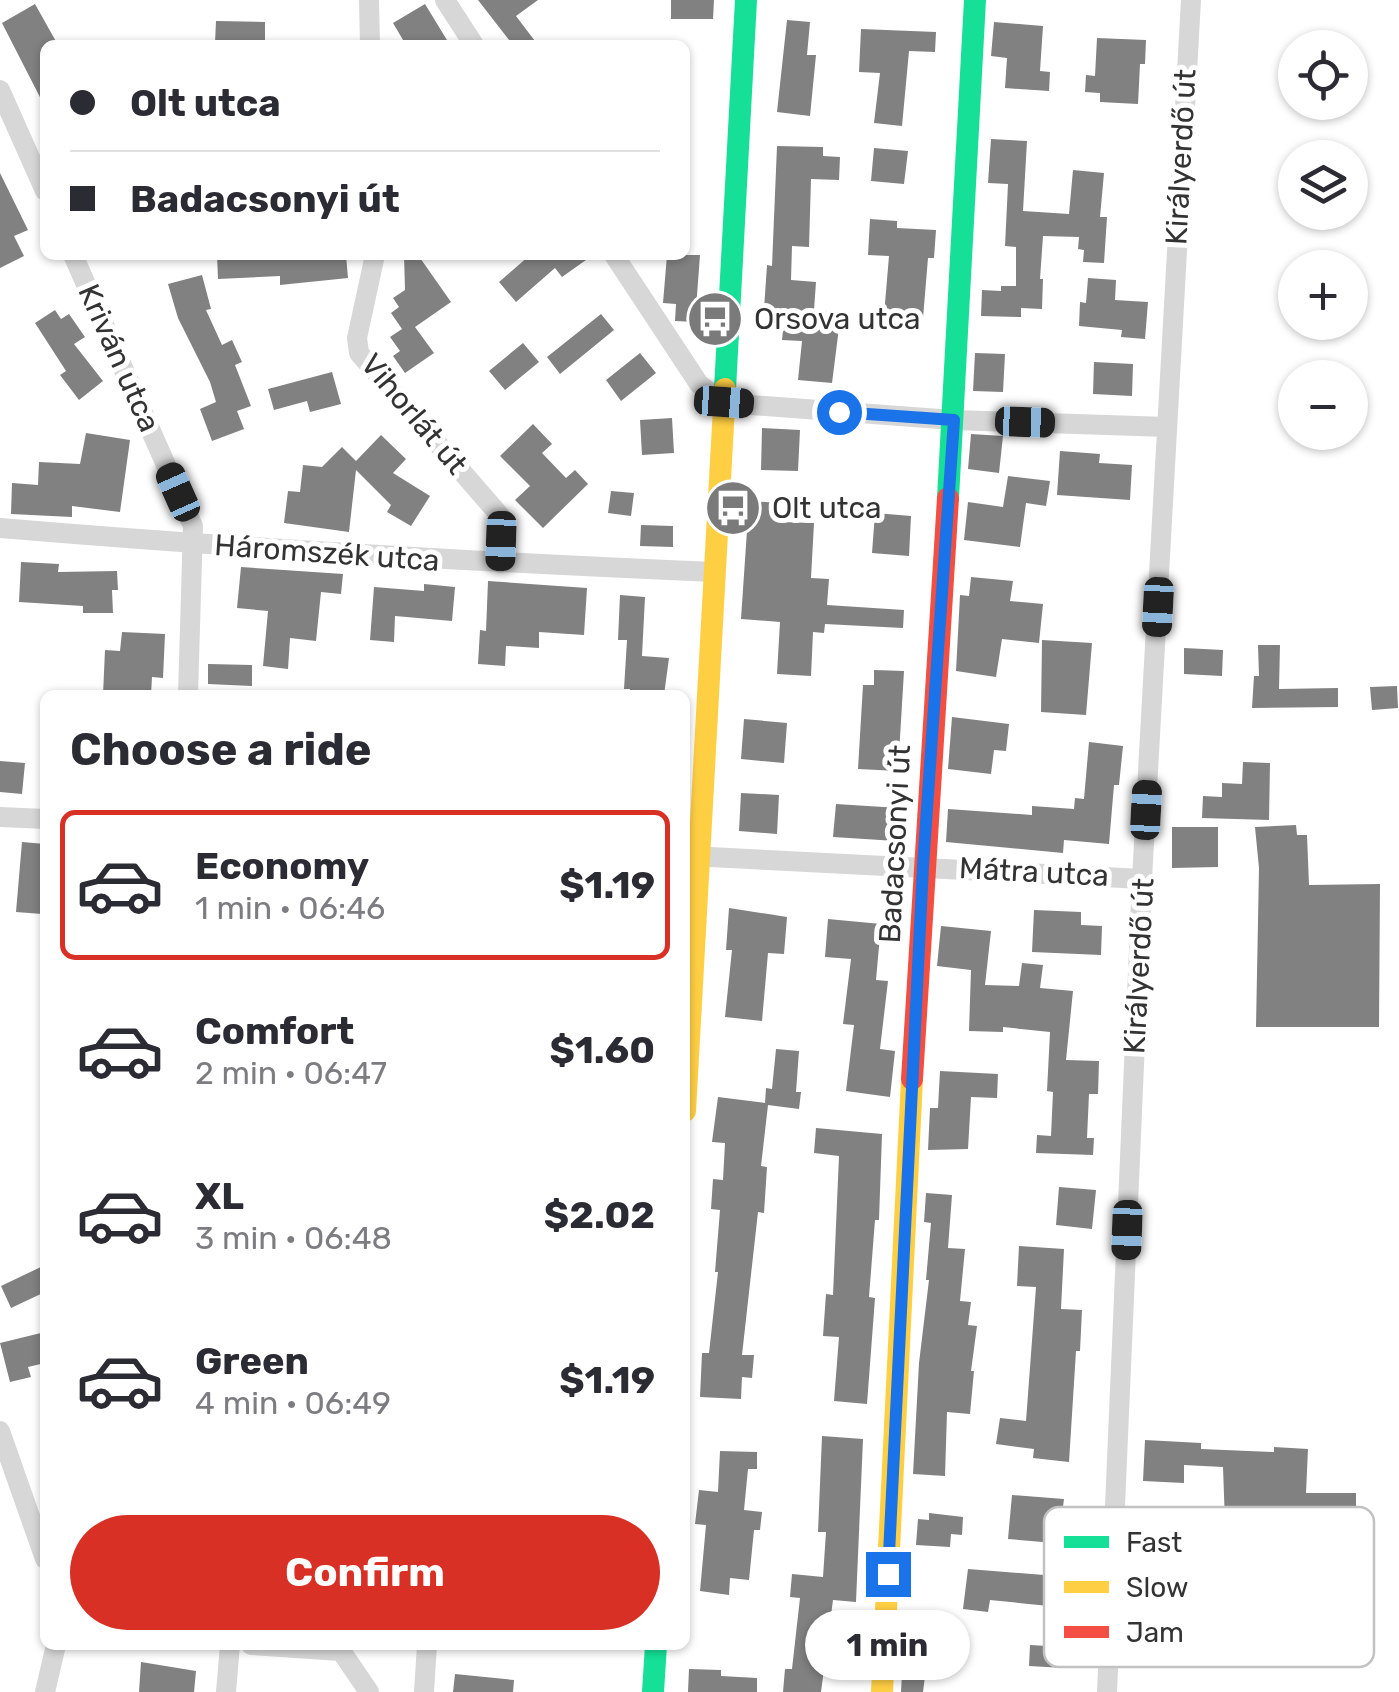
<!DOCTYPE html>
<html lang="en">
<head>
<meta charset="utf-8">
<style>
  body { margin:0; font-family:Rubik,sans-serif; background:#f2f2f3; color:#2b2b33; height:100vh; display:flex; flex-direction:column; font-size:38px; white-space:nowrap }
  * { box-sizing:border-box; margin:0 }
  p { font-size:32px; color:#7c7c81 }
  .icon { flex:none; width:55px; height:55px; fill:none; stroke:currentColor; stroke-width:2; stroke-linecap:round; stroke-linejoin:round }
  .map { position:relative; flex:1; overflow:hidden }
  .panel { position:absolute; left:40px; top:690px; width:650px; height:960px; display:flex; flex-direction:column; background:#fff; border-radius:15px; box-shadow:0 2px 8px #0004 }
  .panel>* { flex:none }
  .guide { position:absolute; left:40px; top:40px; width:650px; height:220px; border-radius:15px; box-shadow:0 2px 8px #0004; display:grid; align-content:center; height:220px; padding:0 30px; background:#fff }
  .fabs { position:absolute; left:1278px; top:30px; display:grid; gap:20px }
  .fabs a { display:grid; place-items:center; width:90px; height:90px; border-radius:50%; background:#fff; box-shadow:0 2px 8px #0004; font-size:50px }
  .end { position:absolute; width:45px; height:45px; margin:-22px; border:12px solid #1a73e8; background:#fff; box-shadow:0 0 0 5px #fff }
  .from { border-radius:50% }
  .bubble { position:absolute; height:70px; border-radius:35px; background:#fff; box-shadow:0 2px 8px #0004; font-size:32px; font-weight:700; line-height:70px; text-align:center }
  .car { position:absolute; width:30px; height:60px; margin:-30px -15px; border-radius:12px; box-shadow:0 0 8px 2px #0007; background:linear-gradient(#222 24%,#8ab4d8 0 40%,#222 0 76%,#8ab4d8 0 86%,#222 0) }
  .guide b { display:flex; align-items:center; gap:35px; height:95px; font-size:38px }
  .guide b+b { border-top:2px solid #e1e1e2 }
  .guide i { width:25px; height:25px; background:#2b2b33 }
  ul { padding:0; list-style:none }
  li { display:flex; align-items:center; gap:30px; height:150px; margin:0 20px 15px; padding:0 10px; border:5px solid transparent; border-radius:15px }
  li div { flex:1 }
  li b { display:block; font-size:38px }
  li em { font-style:normal; font-weight:700 }
  li.active { border-color:#d93025 }
  li>.icon { width:90px; height:90px; stroke-width:1.5 }
  h2 { padding:0 30px; font-size:45px; line-height:120px }
  .action { display:flex; gap:20px; margin-top:auto; padding:20px 30px }
  .action a { flex:1; height:115px; border-radius:60px; background:#d93025; color:#fff; font-size:40px; font-weight:700; line-height:115px; text-align:center }
  .map>svg:first-child { display:block }
  .building { fill:#818181 }
  .lines { fill:none; stroke-linecap:round; stroke-linejoin:round }
  .street { stroke:#d7d7d7; stroke-width:20 }
  .fast { stroke:#16e098; stroke-width:22 }
  .slow { stroke:#ffcf43; stroke-width:22 }
  .jam { stroke:#f24e42; stroke-width:22 }
  .route { stroke:#1a73e8; stroke-width:12 }
  .labels { text-anchor:middle; dominant-baseline:central; stroke-width:10; stroke-linejoin:round; paint-order:stroke }
  .street-label { font-size:30px; fill:#333; stroke:#fff }
  .poi-label { font-size:30px; fill:#333; stroke:#fff; text-anchor:start }
  .key { fill:#fff; stroke:#c2c2c2; stroke-width:2.5 }
  .key-label { font-size:28px; fill:#333 }
</style>
</head>
<body>
<div class="map">
<svg width="1399" height="1692" viewBox="0 0 1399 1692">
  <rect width="100%" height="100%" fill="#fff"/>
  <path class="building" d="M 478,0 L 538,0 L 516,16 L 538,45 L 513,45 Z
    M 671,0 L 714,0 L 713,19 L 671,19 Z
    M 35,4 L 58,45 L 45,45 L 45,107 L 2,23 Z
    M 425,4 L 450,45 L 406,45 L 393,23 Z
    M 787,20 L 810,22 L 807,55 L 816,55 L 810,116 L 777,112 Z
    M 216,21 L 265,22 L 265,43 L 215,43 Z
    M 994,22 L 1043,26 L 1040,71 L 1050,72 L 1049,91 L 1005,88 L 1007,58 L 991,56 Z
    M 861,29 L 936,32 L 935,52 L 909,51 L 902,126 L 874,123 L 880,73 L 859,72 Z
    M 1097,38 L 1146,40 L 1145,64 L 1140,64 L 1138,104 L 1100,102 L 1100,93 L 1085,92 L 1086,75 L 1095,76 Z
    M 991,139 L 1027,141 L 1023,211 L 1069,214 L 1073,170 L 1104,173 L 1100,217 L 1107,217 L 1104,263 L 1083,262 L 1084,250 L 1078,249 L 1079,237 L 1043,236 L 1040,279 L 1043,279 L 1042,309 L 1021,308 L 1021,317 L 981,316 L 982,290 L 1001,291 L 1001,286 L 1016,286 L 1016,247 L 1005,246 L 1008,184 L 988,183 Z
    M 777,146 L 823,147 L 823,156 L 840,157 L 839,180 L 811,179 L 809,247 L 792,246 L 791,280 L 816,282 L 814,310 L 841,312 L 832,383 L 798,380 L 802,341 L 782,340 L 785,310 L 764,309 L 767,265 L 772,266 Z
    M 874,148 L 908,151 L 904,184 L 871,181 Z
    M 0,173 L 28,230 L 14,236 L 24,256 L 0,268 Z
    M 870,219 L 897,221 L 897,228 L 936,230 L 934,258 L 928,258 L 923,318 L 884,315 L 889,256 L 868,255 Z
    M 217,255 L 346,255 L 348,278 L 280,285 L 280,276 L 218,279 Z
    M 404,255 L 418,255 L 451,302 L 415,327 L 434,353 L 405,373 L 393,356 L 400,351 L 390,337 L 402,329 L 391,313 L 399,307 L 393,298 L 405,290 Z
    M 530,255 L 593,255 L 562,277 L 555,268 L 516,302 L 499,282 Z
    M 667,255 L 700,255 L 695,322 L 675,321 L 676,304 L 663,303 Z
    M 202,275 L 211,309 L 206,310 L 222,345 L 232,340 L 242,362 L 235,365 L 251,406 L 237,411 L 244,429 L 212,441 L 200,409 L 216,402 L 210,382 L 178,318 L 168,284 Z
    M 1088,278 L 1116,280 L 1115,300 L 1148,302 L 1145,339 L 1121,337 L 1122,330 L 1079,326 L 1080,302 L 1086,303 Z
    M 55,310 L 61,319 L 69,314 L 85,337 L 74,344 L 103,381 L 79,400 L 60,375 L 66,371 L 35,323 Z
    M 601,314 L 614,330 L 560,374 L 547,357 Z
    M 523,343 L 539,362 L 505,390 L 489,371 Z
    M 640,353 L 656,373 L 621,401 L 606,380 Z
    M 975,353 L 1005,354 L 1003,392 L 973,391 Z
    M 1094,362 L 1133,364 L 1132,396 L 1093,394 Z
    M 332,372 L 341,404 L 310,412 L 307,401 L 274,410 L 268,389 Z
    M 672,418 L 674,453 L 642,455 L 640,420 Z
    M 533,424 L 552,444 L 542,453 L 566,478 L 575,470 L 588,484 L 543,528 L 515,500 L 530,486 L 500,456 Z
    M 762,428 L 800,430 L 798,471 L 761,470 Z
    M 86,433 L 130,440 L 120,512 L 72,506 L 72,517 L 11,514 L 12,483 L 38,485 L 39,462 L 80,464 Z
    M 971,434 L 1003,436 L 999,473 L 968,469 Z
    M 381,435 L 406,459 L 393,473 L 430,496 L 411,526 L 387,512 L 391,505 L 356,470 L 349,532 L 284,523 L 288,491 L 300,492 L 303,465 L 322,467 L 342,447 L 356,461 Z
    M 1060,451 L 1100,454 L 1099,463 L 1132,465 L 1130,500 L 1057,495 Z
    M 1008,476 L 1050,481 L 1046,506 L 1026,503 L 1020,547 L 964,540 L 968,502 L 1003,507 Z
    M 611,491 L 634,493 L 631,516 L 608,513 Z
    M 749,501 L 780,503 L 780,522 L 814,523 L 811,578 L 829,579 L 827,605 L 904,610 L 903,628 L 825,624 L 824,633 L 813,632 L 811,676 L 777,674 L 780,622 L 741,619 Z
    M 875,513 L 911,516 L 909,556 L 872,553 Z
    M 641,525 L 673,526 L 673,547 L 640,546 Z
    M 21,562 L 59,564 L 58,572 L 117,571 L 118,590 L 112,590 L 113,613 L 83,613 L 83,606 L 19,602 Z
    M 241,567 L 343,574 L 341,594 L 321,592 L 316,641 L 290,638 L 288,669 L 263,666 L 268,611 L 237,608 Z
    M 971,577 L 1013,581 L 1010,601 L 1043,604 L 1039,643 L 1002,639 L 996,677 L 956,671 L 960,595 L 969,596 Z
    M 488,581 L 587,588 L 584,635 L 539,632 L 539,648 L 506,646 L 505,666 L 478,664 L 480,630 L 486,631 Z
    M 424,584 L 455,587 L 452,621 L 395,616 L 394,642 L 370,640 L 374,587 L 424,591 Z
    M 620,595 L 645,597 L 642,656 L 669,658 L 664,695 L 630,695 L 630,689 L 624,689 L 627,640 L 618,640 Z
    M 122,632 L 165,634 L 163,678 L 152,677 L 151,695 L 103,695 L 105,650 L 120,651 Z
    M 1042,640 L 1092,643 L 1086,715 L 1041,712 Z
    M 1258,645 L 1280,645 L 1279,689 L 1338,688 L 1338,707 L 1252,708 L 1254,676 L 1259,676 Z
    M 1184,648 L 1223,650 L 1222,676 L 1184,674 Z
    M 208,664 L 252,665 L 252,686 L 208,684 Z
    M 874,670 L 904,671 L 898,771 L 858,769 L 863,685 L 874,685 Z
    M 1397,686 L 1398,708 L 1372,710 L 1370,687 Z
    M 952,717 L 1009,724 L 1006,751 L 994,750 L 991,774 L 948,769 Z
    M 744,719 L 787,723 L 784,763 L 741,759 Z
    M 1089,742 L 1123,746 L 1119,785 L 1114,785 L 1109,844 L 1064,840 L 1063,853 L 946,842 L 948,809 L 1032,815 L 1032,806 L 1074,809 L 1075,798 L 1084,799 Z
    M 0,761 L 25,763 L 22,794 L 0,792 Z
    M 1243,762 L 1270,763 L 1269,820 L 1202,818 L 1203,796 L 1222,797 L 1222,783 L 1242,784 Z
    M 741,793 L 779,795 L 777,834 L 739,831 Z
    M 836,804 L 899,808 L 896,841 L 833,837 Z
    M 1296,825 L 1297,835 L 1307,835 L 1309,885 L 1380,884 L 1379,1027 L 1256,1027 L 1259,868 L 1255,827 Z
    M 1172,827 L 1218,827 L 1218,867 L 1172,868 Z
    M 22,842 L 45,844 L 42,914 L 16,912 Z
    M 729,908 L 787,917 L 784,954 L 768,953 L 762,1021 L 725,1017 L 732,950 L 726,950 Z
    M 1034,910 L 1081,912 L 1081,925 L 1102,926 L 1101,955 L 1032,952 Z
    M 828,919 L 881,924 L 876,980 L 888,981 L 880,1049 L 895,1051 L 890,1097 L 846,1091 L 854,1025 L 843,1024 L 851,959 L 825,957 Z
    M 941,926 L 991,931 L 985,985 L 1019,986 L 1022,963 L 1043,965 L 1040,988 L 1073,991 L 1066,1060 L 1099,1061 L 1098,1094 L 1089,1094 L 1087,1138 L 1094,1138 L 1093,1155 L 1036,1153 L 1037,1135 L 1051,1136 L 1053,1092 L 1047,1091 L 1050,1032 L 1003,1027 L 1003,1032 L 969,1031 L 971,970 L 937,966 Z
    M 776,1049 L 799,1051 L 796,1092 L 801,1092 L 799,1109 L 768,1105 L 761,1166 L 767,1167 L 764,1213 L 758,1212 L 742,1355 L 754,1355 L 752,1378 L 742,1377 L 741,1399 L 700,1397 L 702,1353 L 709,1353 L 718,1272 L 715,1272 L 720,1210 L 711,1209 L 713,1179 L 723,1180 L 725,1143 L 712,1142 L 718,1097 L 765,1103 L 766,1088 L 772,1089 Z
    M 940,1071 L 998,1074 L 997,1098 L 971,1097 L 968,1149 L 928,1150 L 930,1108 L 938,1108 Z
    M 816,1128 L 882,1134 L 879,1220 L 875,1220 L 869,1297 L 875,1298 L 867,1404 L 834,1401 L 839,1337 L 823,1336 L 826,1294 L 833,1295 L 839,1156 L 814,1153 Z
    M 1059,1187 L 1096,1190 L 1092,1229 L 1056,1225 Z
    M 926,1193 L 952,1195 L 948,1248 L 965,1249 L 960,1301 L 971,1302 L 968,1325 L 977,1326 L 971,1371 L 974,1371 L 970,1414 L 947,1412 L 945,1476 L 913,1474 L 919,1363 L 929,1280 L 926,1280 L 931,1223 L 924,1222 Z
    M 1019,1246 L 1064,1249 L 1061,1309 L 1082,1310 L 1080,1351 L 1076,1351 L 1069,1462 L 1033,1458 L 1034,1449 L 996,1444 L 1000,1418 L 1026,1421 L 1036,1287 L 1017,1286 Z
    M 45,1265 L 45,1292 L 11,1308 L 1,1286 Z
    M 45,1332 L 45,1363 L 28,1367 L 31,1377 L 10,1382 L 0,1343 Z
    M 822,1436 L 863,1439 L 856,1602 L 833,1600 L 821,1692 L 783,1692 L 785,1669 L 792,1669 L 800,1598 L 790,1597 L 792,1574 L 823,1577 L 826,1532 L 818,1532 Z
    M 1145,1440 L 1201,1443 L 1201,1449 L 1274,1452 L 1274,1447 L 1308,1449 L 1306,1493 L 1356,1493 L 1356,1545 L 1267,1544 L 1267,1522 L 1225,1523 L 1223,1467 L 1184,1465 L 1184,1483 L 1143,1481 Z
    M 720,1451 L 757,1452 L 757,1469 L 748,1469 L 744,1510 L 762,1512 L 760,1530 L 754,1530 L 749,1580 L 730,1578 L 729,1595 L 700,1591 L 706,1525 L 695,1524 L 699,1490 L 718,1492 Z
    M 1012,1495 L 1064,1499 L 1062,1514 L 1069,1514 L 1066,1544 L 1008,1539 Z
    M 929,1513 L 963,1517 L 962,1535 L 951,1534 L 950,1547 L 916,1545 L 918,1519 L 929,1520 Z
    M 968,1569 L 1082,1578 L 1079,1609 L 990,1600 L 988,1612 L 963,1609 Z
    M 912,1628 L 956,1630 L 954,1664 L 910,1662 Z
    M 1030,1645 L 1065,1647 L 1064,1668 L 1029,1666 Z
    M 141,1662 L 196,1671 L 194,1692 L 139,1692 Z
    M 689,1669 L 721,1670 L 721,1676 L 757,1678 L 757,1692 L 688,1692 Z
    M 902,1673 L 925,1676 L 923,1692 L 901,1692 Z
    M 455,1674 L 514,1680 L 513,1692 L 453,1692 Z"/>
  <g class="lines">
    <path class="street" d="M 369,0 L 370,45
      M 445,0 L 474,45
      M 0,90 L 45,191
      M 73,255 L 193,526 L 188,695
      M 375,255 L 357,338 L 359,353 L 502,518 L 500,563
      M 614,255 L 699,384 L 724,403 L 953,420 L 1167,427
      M 0,528 C 238,548 476,562 714,572
      M 0,817 L 45,819
      M 690,856 L 1142,879
      M 0,1431 L 45,1559
      M 251,1645 L 340,1651
      M 337,1645 L 369,1692
      M 45,1692 L 56,1645
      M 226,1692 L 230,1645
      M 424,1692 L 427,1645
      M 1107,1692 L 1142,879 L 1191,0"/>
    <path class="fast" d="M 725,389 L 746,0
      M 948,498 L 975,0
      M 653,1692 L 656,1645"/>
    <path class="slow" d="M 685,1111 L 725,389
      M 882,1692 L 912,1079"/>
    <path class="jam" d="M 912,1079 L 948,498"/>
  </g>
  <g class="lines">
    <path class="route" d="M 839,412 L 954,420 L 923,866 L 888,1574"/>
  </g>
  <defs>
    <g id="bus-disc" transform="scale(2.875)"><circle r="9.5" fill="#7a7a7a" stroke="#fff"/><path d="M-5-6H5V4H4V6H2V4H-2V6H-4V4H-5ZM-3.5-4V0h7V-4ZM-3.5 1.2v1.5H-2V1.2ZM2 1.2v1.5H3.5V1.2Z" fill="#fff"/></g>
  </defs>
  <g fill-rule="evenodd">
    <use href="#bus-disc" x="715" y="319"/>
    <use href="#bus-disc" x="733" y="508"/>
  </g>
  <g class="labels">
    <g class="street-label">
      <text transform="translate(1181 157) rotate(-87)">Királyerdő út</text>
      <text transform="translate(119 358) rotate(66)">Kriván utca</text>
      <text transform="translate(414 414) rotate(50)">Vihorlát út</text>
      <text transform="translate(327 553) rotate(4)">Háromszék utca</text>
      <text transform="translate(895 844) rotate(-87)">Badacsonyi út</text>
      <text transform="translate(1034 872) rotate(3)">Mátra utca</text>
      <text transform="translate(1139 966) rotate(-87)">Királyerdő út</text>
    </g>
    <g class="poi-label">
      <text x="754" y="319">Orsova utca</text>
      <text x="772" y="508">Olt utca</text>
    </g>
  </g>
  <rect x="1044" y="1507" width="330" height="160" rx="15" class="key"/>
  <rect x="1064" y="1536" width="45" height="12" fill="#16e098"/>
  <rect x="1064" y="1581" width="45" height="12" fill="#ffcf43"/>
  <rect x="1064" y="1626" width="45" height="12" fill="#f24e42"/>
  <g class="key-label">
    <text x="1126" y="1552">Fast</text>
    <text x="1126" y="1597">Slow</text>
    <text x="1126" y="1642">Jam</text>
  </g>
</svg>
<div class="fabs">
<a><svg class="icon" aria-label="locate" viewBox="0 0 24 24"><circle cx="12" cy="12" r="6"/><path d="M12 2v4M12 18v4M2 12h4M18 12h4"/></svg></a>
<a><svg class="icon" aria-label="layers" viewBox="0 0 24 24"><path d="M12 4l9 5-9 5-9-5zM3 14l9 5 9-5"/></svg></a>
<a>+</a>
<a>−</a>
</div>
<i class="end from" style="left:839px;top:412px"></i>
<i class="end" style="left:888px;top:1574px"></i>
<div class="bubble" style="left:805px;top:1610px;width:165px">1 min</div>
<i class="car" style="left:724px;top:402px;rotate:94deg"></i>
<i class="car" style="left:1025px;top:422px;rotate:92deg"></i>
<i class="car" style="left:178px;top:492px;rotate:336deg"></i>
<i class="car" style="left:501px;top:541px;rotate:182deg"></i>
<i class="car" style="left:1158px;top:607px;rotate:183deg"></i>
<i class="car" style="left:1146px;top:810px;rotate:3deg"></i>
<i class="car" style="left:1127px;top:1230px;rotate:182deg"></i>
<div class="guide">
<b><i class="from"></i>Olt utca</b>
<b><i></i>Badacsonyi út</b>
</div>
<section class="panel">
<h2>Choose a ride</h2>
<ul>
<li class="active"><svg class="icon" aria-label="car" viewBox="0 0 24 24"><path d="M5 17H2v-5l4-1 3-4h7l3 4 3 1v5h-3M9 17h6M6 11h13"/><circle cx="7" cy="17" r="2"/><circle cx="17" cy="17" r="2"/></svg><div><b>Economy</b><p>1 min · 06:46</p></div><em>$1.19</em></li>
<li><svg class="icon" aria-label="car" viewBox="0 0 24 24"><path d="M5 17H2v-5l4-1 3-4h7l3 4 3 1v5h-3M9 17h6M6 11h13"/><circle cx="7" cy="17" r="2"/><circle cx="17" cy="17" r="2"/></svg><div><b>Comfort</b><p>2 min · 06:47</p></div><em>$1.60</em></li>
<li><svg class="icon" aria-label="car" viewBox="0 0 24 24"><path d="M5 17H2v-5l4-1 3-4h7l3 4 3 1v5h-3M9 17h6M6 11h13"/><circle cx="7" cy="17" r="2"/><circle cx="17" cy="17" r="2"/></svg><div><b>XL</b><p>3 min · 06:48</p></div><em>$2.02</em></li>
<li><svg class="icon" aria-label="car" viewBox="0 0 24 24"><path d="M5 17H2v-5l4-1 3-4h7l3 4 3 1v5h-3M9 17h6M6 11h13"/><circle cx="7" cy="17" r="2"/><circle cx="17" cy="17" r="2"/></svg><div><b>Green</b><p>4 min · 06:49</p></div><em>$1.19</em></li>
</ul>
<div class="action"><a>Confirm</a></div>
</section>
</div>
</body>
</html>
